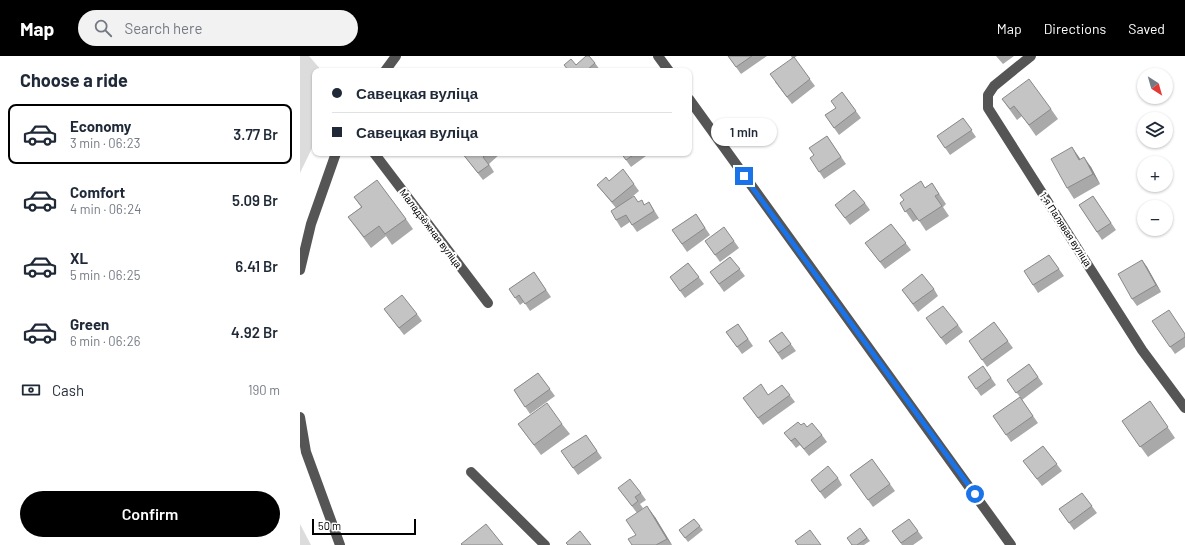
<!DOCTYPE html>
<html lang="en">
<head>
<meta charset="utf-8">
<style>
  body { margin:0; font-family:Barlow,sans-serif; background:#f2f2f3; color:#1f2937; height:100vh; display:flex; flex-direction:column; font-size:15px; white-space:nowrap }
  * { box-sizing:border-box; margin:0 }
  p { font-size:13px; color:#747a83 }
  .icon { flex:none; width:22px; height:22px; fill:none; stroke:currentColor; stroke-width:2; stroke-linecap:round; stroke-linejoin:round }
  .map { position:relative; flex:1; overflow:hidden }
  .drawer { display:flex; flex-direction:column; background:#fff; width:300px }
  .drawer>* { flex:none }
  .banner { position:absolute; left:12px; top:12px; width:380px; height:88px; border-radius:8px; box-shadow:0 1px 3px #0004; display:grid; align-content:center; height:88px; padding:0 20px; background:#fff }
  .needle { width:26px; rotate:143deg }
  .tools { position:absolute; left:837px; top:12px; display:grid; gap:8px }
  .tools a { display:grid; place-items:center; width:36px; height:36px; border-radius:50%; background:#fff; box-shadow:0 1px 3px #0004; font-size:20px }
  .scale { position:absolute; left:12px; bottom:10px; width:104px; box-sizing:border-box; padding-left:4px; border:2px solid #000; border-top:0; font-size:11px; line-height:14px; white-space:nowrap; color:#000; -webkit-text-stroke:3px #fff; paint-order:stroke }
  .end { position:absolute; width:18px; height:18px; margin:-9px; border:5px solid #1a73e8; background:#fff; box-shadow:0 0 0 2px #fff }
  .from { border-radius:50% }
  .bubble { position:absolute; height:28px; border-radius:14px; background:#fff; box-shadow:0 1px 3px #0004; font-size:13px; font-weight:600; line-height:28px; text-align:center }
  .banner b { display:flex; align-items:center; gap:14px; height:38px; font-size:15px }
  .banner b+b { border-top:1px solid #e0e1e3 }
  .banner i { width:10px; height:10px; background:#1f2937 }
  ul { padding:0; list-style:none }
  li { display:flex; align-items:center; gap:12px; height:60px; margin:0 8px 6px; padding:0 12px; border:2px solid transparent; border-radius:8px }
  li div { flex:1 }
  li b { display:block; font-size:15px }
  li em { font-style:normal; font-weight:600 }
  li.on { border-color:#000 }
  li>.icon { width:36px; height:36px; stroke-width:1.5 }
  h2 { padding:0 20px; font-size:18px; line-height:48px }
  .pay { display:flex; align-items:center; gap:10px; height:44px; padding:0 20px; font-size:15px }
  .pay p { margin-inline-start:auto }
  .button { display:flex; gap:8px; margin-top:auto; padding:8px 20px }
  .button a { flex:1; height:46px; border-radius:24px; background:#000; color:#fff; font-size:16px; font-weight:600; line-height:46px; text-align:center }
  header { display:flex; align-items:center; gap:24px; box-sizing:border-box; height:56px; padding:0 20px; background:#000; color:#fff }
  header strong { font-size:19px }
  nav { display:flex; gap:22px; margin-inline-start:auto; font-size:14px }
  .search { width:280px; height:36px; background:#f2f2f3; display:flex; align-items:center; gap:10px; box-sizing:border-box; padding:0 14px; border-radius:22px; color:#747a83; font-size:15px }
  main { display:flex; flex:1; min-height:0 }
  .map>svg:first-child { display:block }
  .green { fill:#dcdcdc }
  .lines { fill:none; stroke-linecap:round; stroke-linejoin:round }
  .minor { stroke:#555; stroke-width:10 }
  .wall { fill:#a9a9a9 }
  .shaded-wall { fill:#898989 }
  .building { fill:#c4c4c4; stroke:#898989 }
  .route { stroke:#1a73e8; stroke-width:5 }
  .labels { text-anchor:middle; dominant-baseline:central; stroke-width:4; stroke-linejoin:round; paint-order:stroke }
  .street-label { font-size:10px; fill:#000; stroke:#fff }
</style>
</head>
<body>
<header>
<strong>Map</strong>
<div class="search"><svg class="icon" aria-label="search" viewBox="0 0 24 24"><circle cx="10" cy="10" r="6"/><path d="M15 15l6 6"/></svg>Search here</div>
<nav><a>Map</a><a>Directions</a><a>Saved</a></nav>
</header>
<main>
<section class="drawer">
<h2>Choose a ride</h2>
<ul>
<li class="on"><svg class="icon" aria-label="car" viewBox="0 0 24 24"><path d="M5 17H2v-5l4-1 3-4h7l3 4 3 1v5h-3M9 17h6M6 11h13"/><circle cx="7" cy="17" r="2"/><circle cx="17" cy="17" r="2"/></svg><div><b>Economy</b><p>3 min · 06:23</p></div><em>3.77 Br</em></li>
<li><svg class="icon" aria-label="car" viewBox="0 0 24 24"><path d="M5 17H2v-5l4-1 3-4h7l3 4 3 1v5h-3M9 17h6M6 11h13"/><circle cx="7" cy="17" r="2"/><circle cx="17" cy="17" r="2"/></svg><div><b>Comfort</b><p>4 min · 06:24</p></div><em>5.09 Br</em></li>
<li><svg class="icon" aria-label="car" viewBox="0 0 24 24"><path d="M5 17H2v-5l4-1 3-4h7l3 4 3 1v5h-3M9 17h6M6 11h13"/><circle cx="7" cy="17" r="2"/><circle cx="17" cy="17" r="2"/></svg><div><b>XL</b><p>5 min · 06:25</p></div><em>6.41 Br</em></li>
<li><svg class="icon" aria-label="car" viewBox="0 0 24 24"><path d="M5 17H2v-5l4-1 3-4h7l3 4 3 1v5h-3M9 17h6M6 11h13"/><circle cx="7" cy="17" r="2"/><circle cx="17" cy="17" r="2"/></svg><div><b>Green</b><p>6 min · 06:26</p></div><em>4.92 Br</em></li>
</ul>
<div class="pay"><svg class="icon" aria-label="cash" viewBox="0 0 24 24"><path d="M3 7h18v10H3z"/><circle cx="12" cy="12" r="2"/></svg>Cash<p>190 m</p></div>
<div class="button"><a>Confirm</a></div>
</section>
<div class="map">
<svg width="885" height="489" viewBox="0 0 885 489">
  <rect width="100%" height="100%" fill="#fff"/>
  <path class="green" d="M 0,0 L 9,0 L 22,15 L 15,15 L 15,86 L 0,117 Z
    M 0,468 L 11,489 L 0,489 Z"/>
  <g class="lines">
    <path class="minor" d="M 358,0 L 369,15
      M 731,0 L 694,30 L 688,39 L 688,52 L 842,294 L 885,352
      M 85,15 L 96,0
      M 389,43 L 711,489
      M 74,97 L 188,247
      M 0,214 L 11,168 L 36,97
      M 0,361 L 6,396 L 40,489
      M 171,416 L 245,489"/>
  </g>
  <path class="wall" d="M 428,0 L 467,0 L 441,18 Z
    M 491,0 L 497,0 L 494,2 L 515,30 L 492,48 L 475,26 L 492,2 Z
    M 696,0 L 714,0 L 703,8 Z
    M 295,7 L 300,14 L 299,15 L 269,15 L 264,9 Z
    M 542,36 L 561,62 L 539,79 L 525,59 L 536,52 Z
    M 702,43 L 751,53 L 758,63 L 736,80 L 722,60 L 717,64 Z
    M 663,62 L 676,81 L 650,99 L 637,80 Z
    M 527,80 L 546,108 L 524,123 L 510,102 L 514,99 Z
    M 162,97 L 201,97 L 189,108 L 194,116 L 183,124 Z
    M 321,97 L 350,97 L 331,111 Z
    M 780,103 L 791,111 L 800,128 L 774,143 L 767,132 Z
    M 309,125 L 334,128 L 339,135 L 326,146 L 338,146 L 345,149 L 349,146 L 359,162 L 337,176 L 330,166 L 321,172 L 316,164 L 316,152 L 297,129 Z
    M 632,127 L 646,148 L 643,151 L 649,160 L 626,175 L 618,163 L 613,166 L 600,147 Z
    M 793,140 L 816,174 L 802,184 L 779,149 Z
    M 54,141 L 106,163 L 113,173 L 92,189 L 86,180 L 71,192 L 48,161 L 61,151 Z
    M 565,147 L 570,154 L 550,169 L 535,149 Z
    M 396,158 L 410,179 L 387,196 L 372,174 Z
    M 591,168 L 611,194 L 585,213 L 565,187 Z
    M 405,185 L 434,185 L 439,192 L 420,206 Z
    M 749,199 L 764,220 L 738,237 L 733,229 Z
    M 430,201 L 445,220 L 424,236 L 410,216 Z
    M 842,204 L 847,211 L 861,236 L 837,250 L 832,243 Z
    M 388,207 L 404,228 L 385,242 L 370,221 Z
    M 234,216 L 251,241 L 230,255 L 224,246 L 220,249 L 209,233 Z
    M 634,233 L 638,240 L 618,256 L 602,234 Z
    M 84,253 L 117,258 L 122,265 L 104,279 Z
    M 626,262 L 658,269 L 663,276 L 646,289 Z
    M 852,265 L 885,278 L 885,291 L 875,298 Z
    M 694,266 L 713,292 L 687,311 L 669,285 Z
    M 438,268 L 453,290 L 442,298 L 426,276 Z
    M 482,276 L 496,295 L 482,304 L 469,285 Z
    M 729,308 L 743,328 L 722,344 L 738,367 L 711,386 L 693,360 L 720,341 L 707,324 Z
    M 683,310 L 696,329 L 681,340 L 668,321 Z
    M 238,317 L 255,340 L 230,358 L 214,334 Z
    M 482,329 L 495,346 L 463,369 L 443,342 L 468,339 Z
    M 850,345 L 875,382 L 848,401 L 822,365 Z
    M 218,368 L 262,368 L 270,378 L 241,399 Z
    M 501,369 L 507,371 L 522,379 L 527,386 L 509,400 L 500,389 L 496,392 L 484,377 Z
    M 286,379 L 302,402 L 278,419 L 261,395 Z
    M 743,390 L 762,415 L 742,430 L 723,405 Z
    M 572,403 L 595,435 L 573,451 L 550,419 Z
    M 538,422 L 542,429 L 525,443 L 511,424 Z
    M 318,432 L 341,437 L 346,444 L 340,448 L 343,452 L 337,457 Z
    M 782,437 L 797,457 L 774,474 L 759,453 Z
    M 355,461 L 372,489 L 332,489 L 336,479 Z
    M 394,463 L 403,474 L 388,486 L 379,474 Z
    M 609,463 L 623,482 L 613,489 L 602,489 L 592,475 Z
    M 560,472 L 570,485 L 564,489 L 552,489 Z"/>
  <path class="shaded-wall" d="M 772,91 L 779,101 L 786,114 L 779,104 Z
    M 784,101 L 791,111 L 800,128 L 793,118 Z
    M 842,204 L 847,211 L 861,236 L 856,229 Z
    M 347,450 L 355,461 L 372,489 L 367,483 Z"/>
  <path class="building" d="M 286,0 L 289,0 L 295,7 L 286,15 L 269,15 L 264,9 L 271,3 L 276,9 Z
    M 428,0 L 452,0 L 436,11 Z
    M 494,1 L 510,23 L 487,41 L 470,18 Z
    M 729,23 L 751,53 L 729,69 L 714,50 L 710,53 L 702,43 Z
    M 542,36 L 556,55 L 534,72 L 525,59 L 536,52 L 531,45 Z
    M 663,62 L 672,74 L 645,92 L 637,80 Z
    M 527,80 L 541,101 L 519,116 L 510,102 L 514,99 L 509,92 Z
    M 772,91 L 779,104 L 784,101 L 793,118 L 767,132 L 751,103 Z
    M 162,97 L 188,97 L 183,101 L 189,109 L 178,117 Z
    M 321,97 L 336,97 L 326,104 Z
    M 323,113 L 334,128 L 312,146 L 297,129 L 306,121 L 309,125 Z
    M 77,124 L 106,163 L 85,178 L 79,170 L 64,181 L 48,161 L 62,151 L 54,141 Z
    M 621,125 L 625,132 L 632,127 L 639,138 L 635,140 L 642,150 L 619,165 L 610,152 L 605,156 L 600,147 L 604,144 L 600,139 Z
    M 554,134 L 565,147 L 545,162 L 535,149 Z
    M 334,140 L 338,146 L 342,144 L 344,149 L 349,146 L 354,155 L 332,169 L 326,159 L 316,164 L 311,155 Z
    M 793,140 L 811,167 L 797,176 L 779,149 Z
    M 396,158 L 405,172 L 382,188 L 372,174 Z
    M 591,168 L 606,187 L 580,206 L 565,187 Z
    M 424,171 L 434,185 L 415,199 L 405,185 Z
    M 749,199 L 759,213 L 733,229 L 724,215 Z
    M 430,201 L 440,213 L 419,228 L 410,216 Z
    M 842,204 L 856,229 L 832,243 L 818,218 Z
    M 388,207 L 399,221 L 380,235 L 370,221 Z
    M 234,216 L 246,234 L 225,248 L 219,239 L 215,242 L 209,233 Z
    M 622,218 L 634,233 L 613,248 L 602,234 Z
    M 102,239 L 117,258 L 99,272 L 84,253 Z
    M 643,250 L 658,269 L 641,282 L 626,262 Z
    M 869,254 L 885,278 L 885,281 L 870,291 L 852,265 Z
    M 694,266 L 708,285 L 682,304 L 669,285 Z
    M 438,268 L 448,283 L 437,291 L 426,276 Z
    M 482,276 L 491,288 L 478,297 L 469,285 Z
    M 729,308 L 738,321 L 716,337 L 707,324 Z
    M 683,310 L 691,322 L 676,333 L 668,321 Z
    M 238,317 L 250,333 L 225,351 L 214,334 Z
    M 461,328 L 468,339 L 482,329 L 490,339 L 458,362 L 443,342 Z
    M 720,341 L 733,360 L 706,379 L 693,360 Z
    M 850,345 L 868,371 L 840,391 L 822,365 Z
    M 247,347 L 262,368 L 234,389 L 218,368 Z
    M 498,366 L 501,369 L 504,367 L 507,371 L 512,367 L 522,379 L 504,393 L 495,382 L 491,385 L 484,377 Z
    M 286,379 L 297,395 L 273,412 L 261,395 Z
    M 743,390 L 757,408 L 737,423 L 723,405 Z
    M 572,403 L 590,428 L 568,444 L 550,419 Z
    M 528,410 L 538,422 L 520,436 L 511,424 Z
    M 330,423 L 341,437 L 335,441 L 338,445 L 332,450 L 318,432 Z
    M 782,437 L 792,450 L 769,467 L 759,453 Z
    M 347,450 L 367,483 L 356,489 L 332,489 L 328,483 L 336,479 L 326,464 Z
    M 394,463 L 400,470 L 385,482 L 379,474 Z
    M 609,463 L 618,475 L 601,487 L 592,475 Z
    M 186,468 L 203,489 L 162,489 L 161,488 Z
    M 560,472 L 567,482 L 557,489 L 552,489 L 547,482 Z
    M 510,474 L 521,489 L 498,489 L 495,485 Z
    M 280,475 L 291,489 L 268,489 L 266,487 Z"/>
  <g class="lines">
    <path class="route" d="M 444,120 L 675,438"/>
  </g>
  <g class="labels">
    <g class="street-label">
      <text transform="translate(131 172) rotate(53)">Маладзёжная вуліца</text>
      <text transform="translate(766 173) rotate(57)">1-я Палявая вуліца</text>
    </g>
  </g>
</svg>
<div class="tools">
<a><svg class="needle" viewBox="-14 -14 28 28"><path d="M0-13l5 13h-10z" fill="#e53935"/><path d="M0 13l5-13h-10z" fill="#747a83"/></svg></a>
<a><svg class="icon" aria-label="layers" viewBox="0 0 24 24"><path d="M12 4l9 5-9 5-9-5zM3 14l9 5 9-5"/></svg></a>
<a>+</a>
<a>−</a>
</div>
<div class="scale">50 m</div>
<i class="end from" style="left:675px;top:438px"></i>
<i class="end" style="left:444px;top:120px"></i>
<div class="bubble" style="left:411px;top:62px;width:66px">1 min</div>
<div class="banner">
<b><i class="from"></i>Савецкая вуліца</b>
<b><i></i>Савецкая вуліца</b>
</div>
</div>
</main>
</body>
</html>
